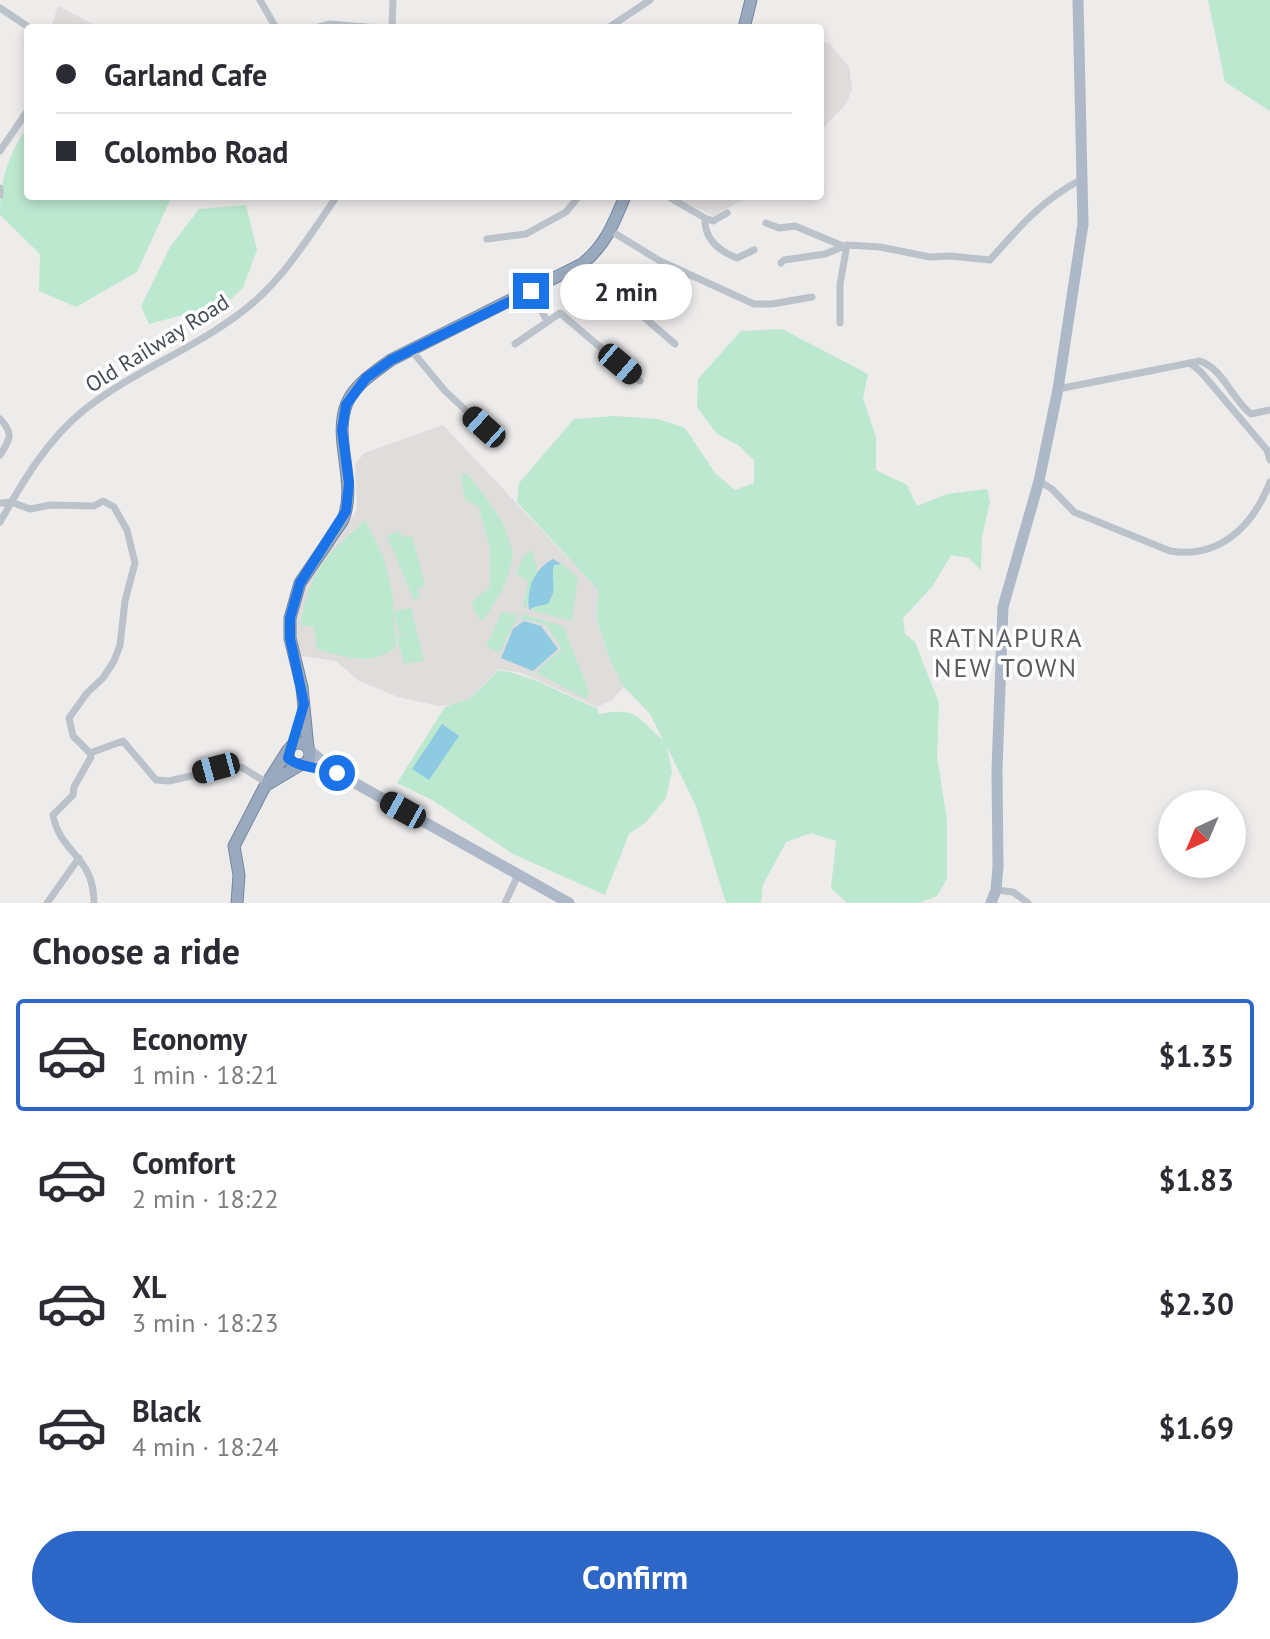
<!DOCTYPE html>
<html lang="en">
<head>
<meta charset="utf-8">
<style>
  body { margin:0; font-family:"PT Sans",sans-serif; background:#f2f2f3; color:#2b2b33; height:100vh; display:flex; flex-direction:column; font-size:30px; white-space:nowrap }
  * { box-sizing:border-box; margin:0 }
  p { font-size:26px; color:#7c7c81 }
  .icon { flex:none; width:44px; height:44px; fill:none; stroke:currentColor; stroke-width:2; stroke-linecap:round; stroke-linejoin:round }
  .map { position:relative; height:903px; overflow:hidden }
  .side { display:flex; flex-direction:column; background:#fff; flex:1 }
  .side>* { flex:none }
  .top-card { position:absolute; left:24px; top:24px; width:800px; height:176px; border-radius:8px; box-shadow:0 4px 12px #0003; display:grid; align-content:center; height:176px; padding:0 32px; background:#fff }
  .needle { width:52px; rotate:224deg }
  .tools { position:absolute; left:1158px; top:790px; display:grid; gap:16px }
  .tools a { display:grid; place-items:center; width:88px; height:88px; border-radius:50%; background:#fff; box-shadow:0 4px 12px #0003; font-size:40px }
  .end { position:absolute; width:36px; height:36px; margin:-18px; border:10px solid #1a73e8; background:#fff; box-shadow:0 0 0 4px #fff }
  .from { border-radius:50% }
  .bubble { position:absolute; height:56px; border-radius:28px; background:#fff; box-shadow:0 4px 12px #0003; font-size:26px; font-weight:800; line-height:56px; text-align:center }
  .car { position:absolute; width:24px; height:48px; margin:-24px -12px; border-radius:10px; box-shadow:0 0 6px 2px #0007; background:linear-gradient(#222 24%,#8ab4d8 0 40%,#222 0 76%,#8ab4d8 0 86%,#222 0) }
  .top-card b { display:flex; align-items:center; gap:28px; height:76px; font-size:30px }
  .top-card b+b { border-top:2px solid #e1e1e2 }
  .top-card i { width:20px; height:20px; background:#2b2b33 }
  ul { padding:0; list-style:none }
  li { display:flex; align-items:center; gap:24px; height:112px; margin:0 16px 12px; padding:0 16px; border:4px solid transparent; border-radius:8px }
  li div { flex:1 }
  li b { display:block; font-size:30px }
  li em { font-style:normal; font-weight:800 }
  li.active { border-color:#2c66c7 }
  li>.icon { width:72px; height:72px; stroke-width:1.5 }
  h2 { padding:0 32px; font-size:36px; line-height:96px }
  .primary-button { display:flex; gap:16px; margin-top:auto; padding:16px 32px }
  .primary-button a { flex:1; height:92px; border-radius:48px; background:#2c66c7; color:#fff; font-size:32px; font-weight:800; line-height:92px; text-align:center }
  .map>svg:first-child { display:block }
  .education { fill:#dfdcdc }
  .green { fill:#bde8d0 }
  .water { fill:#8ecae1 }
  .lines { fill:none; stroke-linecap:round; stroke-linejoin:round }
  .trunk-casing { stroke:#7386a1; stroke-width:13 }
  .minor { stroke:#bbc2c9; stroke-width:7 }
  .primary { stroke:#adb9c8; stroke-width:11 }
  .trunk { stroke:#9aaabe; stroke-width:11 }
  .route { stroke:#1a73e8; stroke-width:10 }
  .labels { text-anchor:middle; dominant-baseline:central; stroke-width:7; stroke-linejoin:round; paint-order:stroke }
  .street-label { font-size:22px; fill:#464d56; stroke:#fff }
  .quarter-label { font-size:26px; letter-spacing:2px; fill:#595b5f; stroke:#fff }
</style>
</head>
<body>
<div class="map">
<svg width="1270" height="903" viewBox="0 0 1270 903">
  <rect width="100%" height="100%" fill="#eeebeb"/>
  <path class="education" d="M 58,6 L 93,24 L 91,28 L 51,28 Z
    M 820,41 L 830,44 L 849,67 L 852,90 L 846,104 L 820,131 Z
    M 672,196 L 750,196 L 713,216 Z
    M 443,425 L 598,590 L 597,619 L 609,658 L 624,687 L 612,700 L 597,707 L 521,673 L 499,669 L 469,699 L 454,705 L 439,706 L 398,697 L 359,681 L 336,661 L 301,656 L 292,628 L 297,601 L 314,564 L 336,544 L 357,509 L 355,465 L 364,453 Z"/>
  <path class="green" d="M 1208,0 L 1270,0 L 1270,111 L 1225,82 Z
    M 28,126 L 28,196 L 172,196 L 137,272 L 76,307 L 39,291 L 40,254 L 0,215 C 0,180 8,155 28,126 Z
    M 246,205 L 257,250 L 243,288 L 212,316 L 179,316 L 149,324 L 141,306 L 170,247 L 199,209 Z
    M 782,329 L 868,374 L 863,398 L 876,437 L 876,470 L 907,485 L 917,506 L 947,494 L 987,489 L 990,502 L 982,537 L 981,570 L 969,558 L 951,555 L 932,587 L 903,618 L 905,634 L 915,642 L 939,703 L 937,757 L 947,819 L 947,879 L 937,896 L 919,903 L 847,903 L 831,888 L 836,841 L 811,833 L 786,842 L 763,885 L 761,903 L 726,903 L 696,806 L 667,747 L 672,771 L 666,798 L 646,822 L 629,834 L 605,895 L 513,854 L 434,801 L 397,783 L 445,707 L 469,699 L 499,670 C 535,676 563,695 597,708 L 599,714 C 638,707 636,717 663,740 L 650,714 L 624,687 L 609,658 L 597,619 L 598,590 L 517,502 L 519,483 L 574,419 L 614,416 L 658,419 L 685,428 L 715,473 L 735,490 L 754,483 L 754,460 L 738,445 L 717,434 L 697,407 L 698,379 L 741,331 Z
    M 467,474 C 483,493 509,526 512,551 C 515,570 494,607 482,621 L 474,611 L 472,602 L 490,587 L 490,547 L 478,506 L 465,500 L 461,475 Z
    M 365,520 L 384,558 L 393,597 L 396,647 C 372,667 344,657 317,649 L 314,627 L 300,625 C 312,566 323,560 365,520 Z
    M 400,531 L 402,537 L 412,536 L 425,585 L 417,589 L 420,597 L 414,600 L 387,536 Z
    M 532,549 L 537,570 L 526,608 L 523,607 L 528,581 L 516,573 L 524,556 Z
    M 563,564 L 578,578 L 572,621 L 533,611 L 533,607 L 548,604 C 559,585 550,582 554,565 Z
    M 411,608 L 424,661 L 404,664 L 397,637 L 410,634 L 399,635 L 394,611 Z
    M 502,612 L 518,615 L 499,653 L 486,646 Z
    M 521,614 L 563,626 L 589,691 L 586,699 L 537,673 L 541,667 L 562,649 L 545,624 L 521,619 Z"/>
  <path class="water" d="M 553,559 L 561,564 L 554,565 C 550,582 559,585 548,604 L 534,607 L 529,610 C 526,589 534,569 553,559 Z
    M 524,621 L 541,626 L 558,649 L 533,671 L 501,658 L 513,629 Z
    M 442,724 L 459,736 L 429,780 L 412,769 Z"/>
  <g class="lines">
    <g class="trunk-casing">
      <path id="trunk" d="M 744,28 L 751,0
        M288 754a11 11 0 1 1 22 0a11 11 0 1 1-22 0Z
        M 308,748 L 302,687 L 290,638 L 290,618 L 300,583 L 343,520 C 358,481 332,439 347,403 C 355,384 375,372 391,360 L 582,264 C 605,246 614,223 625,196
        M 270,783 L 300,765
        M 237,903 L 239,875 L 234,846 L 264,788 L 288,750"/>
    </g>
    <path class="minor" d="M 260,0 L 276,28
      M 0,8 L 30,28
      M 315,28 L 330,24 L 378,28
      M 392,28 L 393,0
      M 413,28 L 428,28
      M 608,28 L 650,0
      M 0,151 L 28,110
      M 0,188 L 0,195
      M 667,196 L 705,218 C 704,239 719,251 737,258 L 754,250
      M 705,218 L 713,221 L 727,213
      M 766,223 L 779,228 L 795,226 L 843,246
      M 611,231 L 660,261 L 754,304 L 772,304 L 812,297
      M 487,239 L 526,234 L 566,212 L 579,196
      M 781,263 L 784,260 L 825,254 L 847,245 L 880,247 L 930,257 L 950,256 L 990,260 C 1020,226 1042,200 1082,179
      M 582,264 L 675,344
      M 531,291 L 547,321
      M 840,323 L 840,284 L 847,245
      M 515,344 L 560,313 L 640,381
      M 412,351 L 445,391 L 499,441
      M 1190,363 L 1201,372 L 1267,450 L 1270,460
      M 1058,389 L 1200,361 C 1224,370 1231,398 1251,414 L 1270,410
      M 0,419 C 14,433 10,440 0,455
      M 1039,481 L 1052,489 L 1074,512 L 1170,551 C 1220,559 1253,526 1270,482
      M 0,503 L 11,502 L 30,509 L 51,505 L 94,506 L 103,501 L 114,507 L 127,530 L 135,563 L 125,601 L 120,645 L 114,661 L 103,678 L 87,693 L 69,718 L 73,736 L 90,753 L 123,741 L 156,780 L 169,781 L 234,766 L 243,768 L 267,783
      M 0,522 C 23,481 47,440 84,410 C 137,368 203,346 254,302 C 288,272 311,233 337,196
      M 90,753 L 91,757 L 74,787 L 73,795 L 53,815 C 60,854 94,855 94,903
      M 996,890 L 1013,892 L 1028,903
      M 47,903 L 79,858
      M 505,903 L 518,875"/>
    <path class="primary" d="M 309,750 L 337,773 L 569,903
      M 991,903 L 996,890 L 998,867 L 997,770 L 1003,607 L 1039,481 L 1058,389 L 1083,224 L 1078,0"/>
    <use href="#trunk" class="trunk"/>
  </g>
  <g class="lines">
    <path class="route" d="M 337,773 C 323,768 296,767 288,758 L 304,704 L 290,638 L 290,618 L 300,583 L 346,511 L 349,483 L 342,430 L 346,405 L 366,378 L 391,360 L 531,291"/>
  </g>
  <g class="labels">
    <g class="street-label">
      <text transform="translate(157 343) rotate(-32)">Old Railway Road</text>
    </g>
    <g class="quarter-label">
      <text x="1006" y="637">RATNAPURA<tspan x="1006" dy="30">NEW TOWN</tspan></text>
    </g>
  </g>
</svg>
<div class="tools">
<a><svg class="needle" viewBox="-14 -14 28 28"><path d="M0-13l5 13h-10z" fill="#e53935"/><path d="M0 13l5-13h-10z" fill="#7c7c81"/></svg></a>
</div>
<i class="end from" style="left:337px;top:773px"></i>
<i class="end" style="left:531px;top:291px"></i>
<div class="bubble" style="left:560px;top:264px;width:132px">2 min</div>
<i class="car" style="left:620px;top:364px;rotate:130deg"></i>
<i class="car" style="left:484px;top:427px;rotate:312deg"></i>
<i class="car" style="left:216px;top:768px;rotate:255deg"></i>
<i class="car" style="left:403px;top:810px;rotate:299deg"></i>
<div class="top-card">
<b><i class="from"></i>Garland Cafe</b>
<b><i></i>Colombo Road</b>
</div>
</div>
<section class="side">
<h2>Choose a ride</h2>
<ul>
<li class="active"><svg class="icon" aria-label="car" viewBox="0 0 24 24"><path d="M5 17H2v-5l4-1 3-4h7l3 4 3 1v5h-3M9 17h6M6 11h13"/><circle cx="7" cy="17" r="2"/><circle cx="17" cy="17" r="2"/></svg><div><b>Economy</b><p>1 min · 18:21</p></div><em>$1.35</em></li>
<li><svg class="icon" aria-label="car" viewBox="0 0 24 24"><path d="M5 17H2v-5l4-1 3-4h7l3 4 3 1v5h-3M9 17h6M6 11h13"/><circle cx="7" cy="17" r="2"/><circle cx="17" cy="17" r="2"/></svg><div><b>Comfort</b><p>2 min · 18:22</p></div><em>$1.83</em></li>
<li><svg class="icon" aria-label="car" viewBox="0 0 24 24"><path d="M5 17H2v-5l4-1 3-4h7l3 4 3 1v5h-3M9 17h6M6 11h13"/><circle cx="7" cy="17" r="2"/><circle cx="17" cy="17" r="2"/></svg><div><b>XL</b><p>3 min · 18:23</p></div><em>$2.30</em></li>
<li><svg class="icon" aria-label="car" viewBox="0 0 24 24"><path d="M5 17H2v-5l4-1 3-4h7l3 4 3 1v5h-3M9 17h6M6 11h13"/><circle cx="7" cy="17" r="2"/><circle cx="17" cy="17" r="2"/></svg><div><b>Black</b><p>4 min · 18:24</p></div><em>$1.69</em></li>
</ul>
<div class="primary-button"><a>Confirm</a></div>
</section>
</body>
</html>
